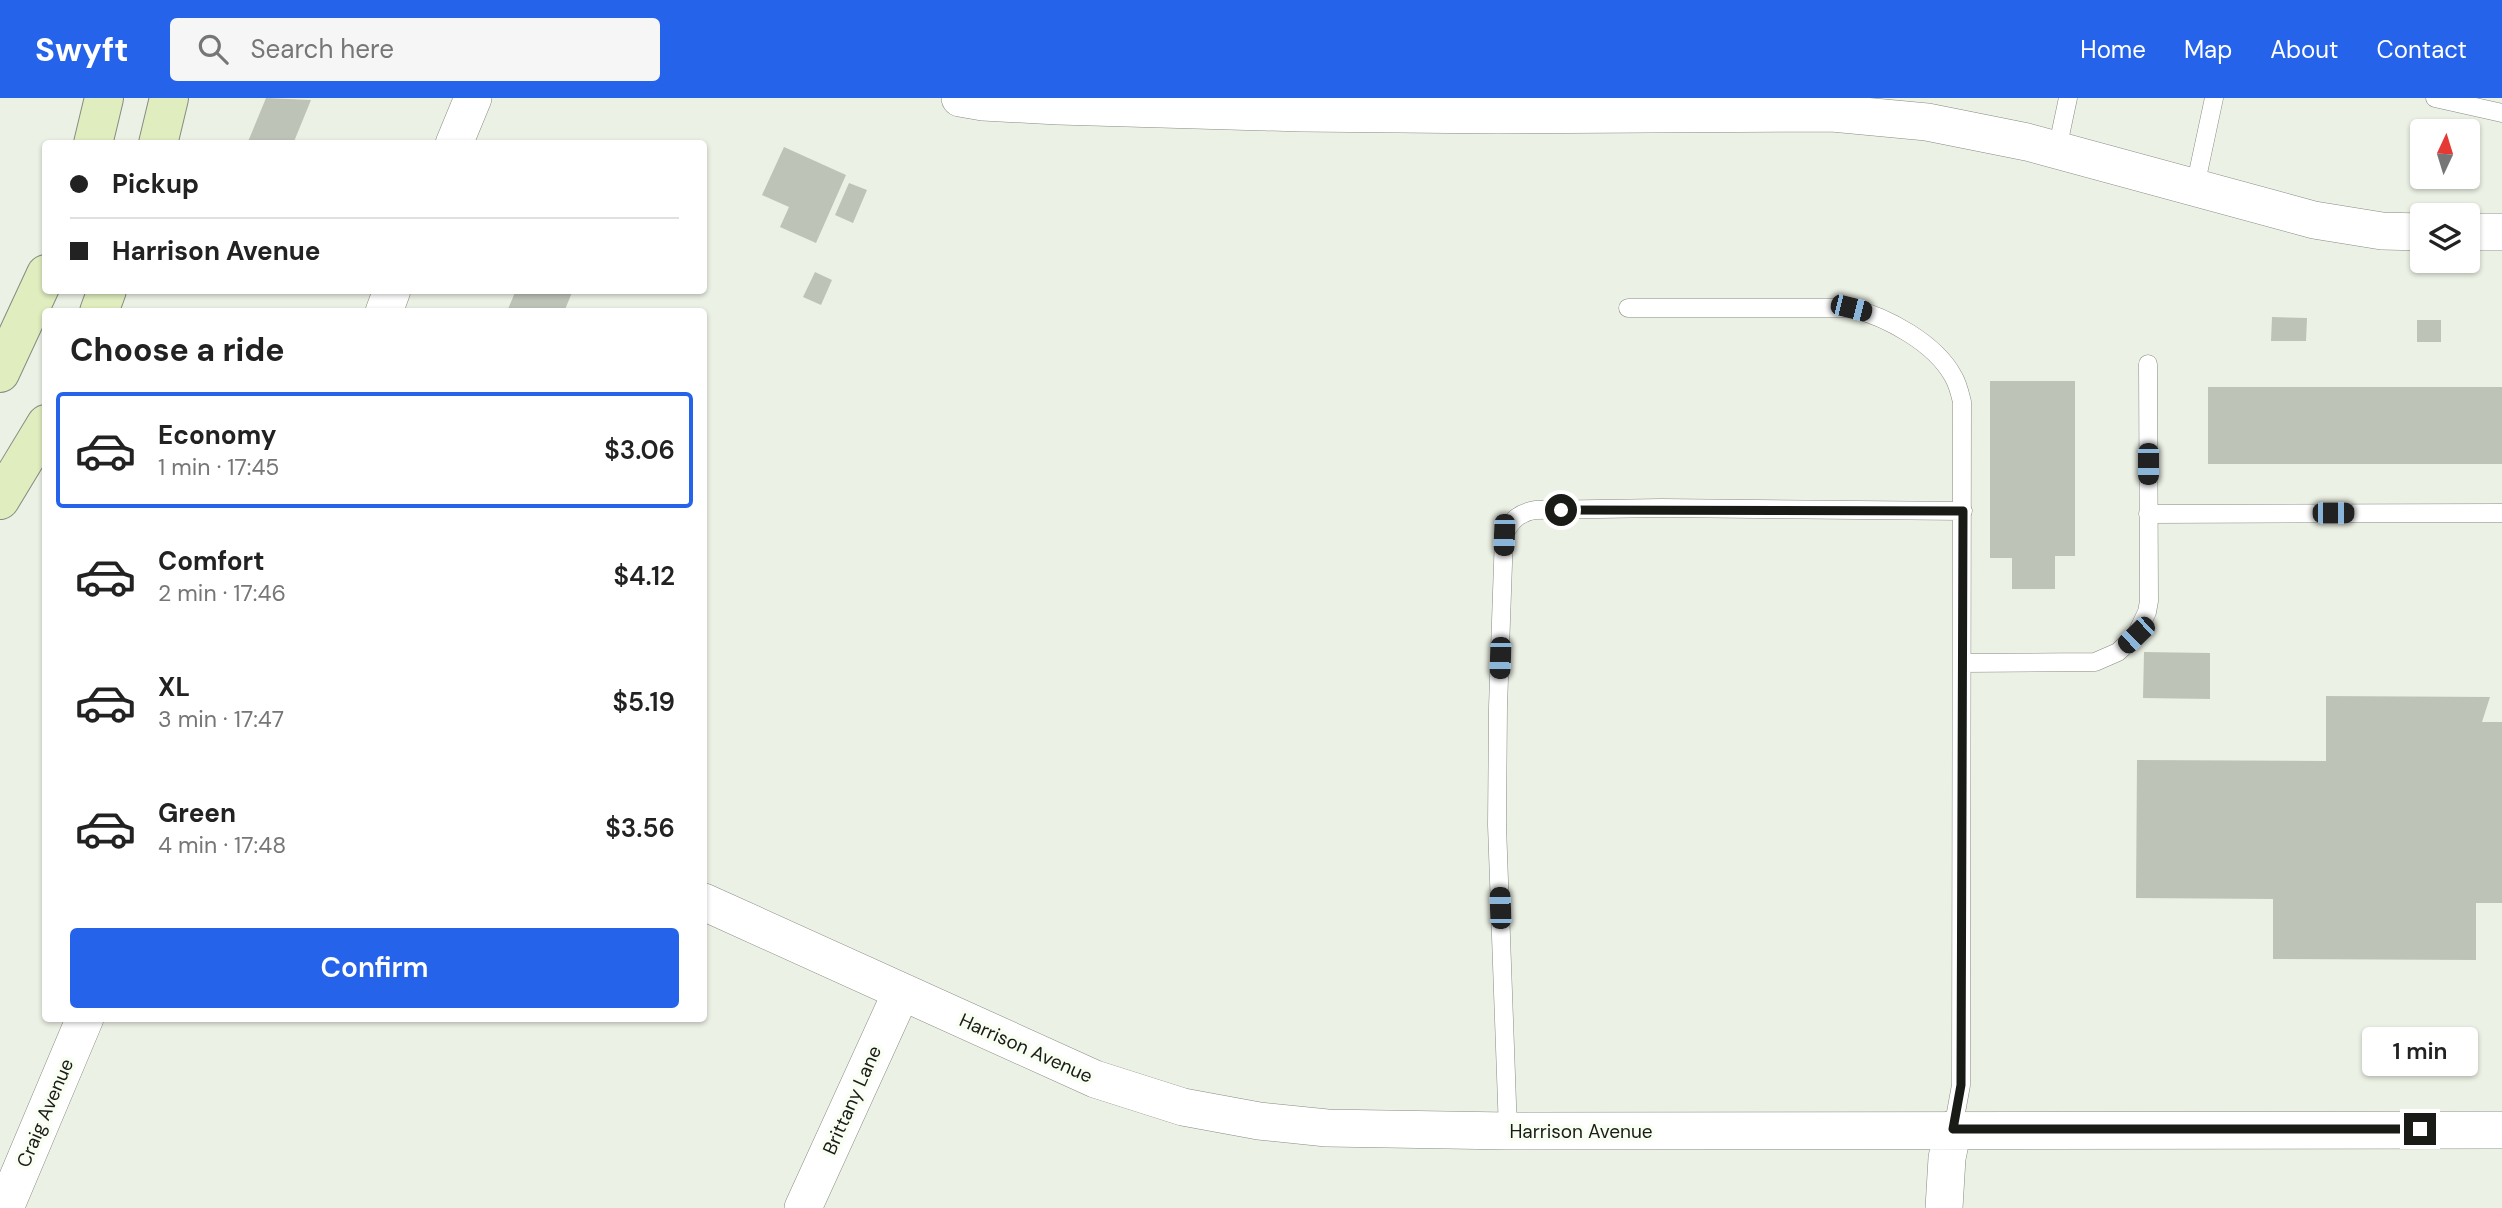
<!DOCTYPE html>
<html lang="en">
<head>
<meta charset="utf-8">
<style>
  body { margin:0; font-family:"DM Sans",sans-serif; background:#f6f6f6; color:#222; height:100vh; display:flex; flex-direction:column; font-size:26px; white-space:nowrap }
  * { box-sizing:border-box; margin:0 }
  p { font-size:23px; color:#767676 }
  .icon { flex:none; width:38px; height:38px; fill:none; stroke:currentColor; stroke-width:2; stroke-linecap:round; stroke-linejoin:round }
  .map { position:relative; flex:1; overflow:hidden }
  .panel { position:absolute; left:42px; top:210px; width:665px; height:714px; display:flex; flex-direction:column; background:#fff; border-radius:7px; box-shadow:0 2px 5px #0004 }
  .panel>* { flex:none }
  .guide { position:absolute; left:42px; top:42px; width:665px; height:154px; border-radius:7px; box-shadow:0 2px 5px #0004; display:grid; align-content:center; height:154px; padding:0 28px; background:#fff }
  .needle { width:46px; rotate:4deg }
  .buttons { position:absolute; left:2410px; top:21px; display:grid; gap:14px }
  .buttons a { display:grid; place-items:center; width:70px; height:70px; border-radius:7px; background:#fff; box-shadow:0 2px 5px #0004; font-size:35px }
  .end { position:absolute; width:32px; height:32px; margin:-16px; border:9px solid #191b17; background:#fff; box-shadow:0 0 0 4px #fff }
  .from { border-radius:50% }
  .bubble { position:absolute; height:49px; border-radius:7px; background:#fff; box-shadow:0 2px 5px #0004; font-size:23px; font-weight:600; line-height:49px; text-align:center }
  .car { position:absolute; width:21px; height:42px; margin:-21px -10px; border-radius:9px; box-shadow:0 0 5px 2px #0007; background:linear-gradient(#222 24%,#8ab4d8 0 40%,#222 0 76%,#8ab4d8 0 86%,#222 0) }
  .guide b { display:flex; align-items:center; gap:24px; height:66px; font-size:26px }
  .guide b+b { border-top:2px solid #e0e0e0 }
  .guide i { width:18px; height:18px; background:#222 }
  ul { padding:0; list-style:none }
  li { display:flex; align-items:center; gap:21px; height:116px; margin:0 14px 10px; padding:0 14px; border:4px solid transparent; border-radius:7px }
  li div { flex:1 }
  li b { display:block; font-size:26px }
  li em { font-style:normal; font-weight:600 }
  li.current { border-color:#2563eb }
  li>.icon { width:63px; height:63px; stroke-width:1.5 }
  h2 { padding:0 28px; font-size:32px; line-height:84px }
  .cta { display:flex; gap:14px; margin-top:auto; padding:14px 28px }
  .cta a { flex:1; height:80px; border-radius:7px; background:#2563eb; color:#fff; font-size:28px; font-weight:600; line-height:80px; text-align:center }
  header { display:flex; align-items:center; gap:42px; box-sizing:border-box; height:98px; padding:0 35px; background:#2563eb; color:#fff }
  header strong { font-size:33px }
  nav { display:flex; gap:38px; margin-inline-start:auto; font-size:24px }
  .search { width:490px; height:63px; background:#f6f6f6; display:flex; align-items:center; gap:18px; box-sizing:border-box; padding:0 24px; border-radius:7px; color:#767676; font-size:26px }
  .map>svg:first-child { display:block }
  .building { fill:#bec3b8 }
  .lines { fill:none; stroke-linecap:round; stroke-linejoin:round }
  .service-casing { stroke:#878b81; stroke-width:19 }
  .minor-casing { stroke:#878b81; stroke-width:38 }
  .secondary-casing { stroke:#878b81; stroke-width:40 }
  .service { stroke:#fff; stroke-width:18 }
  .minor { stroke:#fff; stroke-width:37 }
  .secondary { stroke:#dfedbf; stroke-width:38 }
  .route { stroke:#191b17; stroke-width:9 }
  .labels { text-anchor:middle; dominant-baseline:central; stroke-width:7; stroke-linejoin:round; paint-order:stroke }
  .street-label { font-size:19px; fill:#191b17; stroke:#f9fef2 }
</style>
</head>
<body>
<header>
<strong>Swyft</strong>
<div class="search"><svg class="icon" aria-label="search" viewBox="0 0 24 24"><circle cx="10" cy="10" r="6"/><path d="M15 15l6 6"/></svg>Search here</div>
<nav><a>Home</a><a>Map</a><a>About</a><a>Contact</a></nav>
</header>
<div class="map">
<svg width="2502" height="1110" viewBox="0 0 2502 1110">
  <rect width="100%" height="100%" fill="#ecf1e5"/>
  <path class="building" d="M 266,0 L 311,2 L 293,46 L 247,46 Z
    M 784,49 L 846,77 L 816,145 L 780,129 L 789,109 L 762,97 Z
    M 849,85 L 867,92 L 853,125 L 835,117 Z
    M 815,174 L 832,182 L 821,207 L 803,199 Z
    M 516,192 L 573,192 L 564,214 L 513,214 L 508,211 Z
    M 2272,219 L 2307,220 L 2306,243 L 2271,243 Z
    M 2417,222 L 2441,222 L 2441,244 L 2417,244 Z
    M 1990,283 L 2075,283 L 2075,458 L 2055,458 L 2055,491 L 2012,491 L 2012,460 L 1990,460 Z
    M 2208,289 L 2502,289 L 2502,366 L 2208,366 Z
    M 2144,554 L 2210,555 L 2210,601 L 2143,600 Z
    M 2326,598 L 2490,599 L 2482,624 L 2502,624 L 2502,805 L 2476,805 L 2476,862 L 2273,861 L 2273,801 L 2136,800 L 2137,662 L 2326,663 Z"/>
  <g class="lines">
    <g class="service-casing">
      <path id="service" d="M 2435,0 L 2502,15
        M 2057,52 L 2068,0
        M 2195,89 L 2214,0
        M 1628,210 L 1851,210 C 1887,219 1935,245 1953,278 C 1958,286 1960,296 1962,304 L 1961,987 L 1953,1031
        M 2148,416 L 2502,415
        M 1963,565 L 2095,564 L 2118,554 L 2136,537 L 2147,514 L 2149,503 L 2148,266
        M 1508,1033 L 1497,727 L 1498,609 L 1504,437 C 1511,422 1519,415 1535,412 L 1662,410 L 1963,413"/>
    </g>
    <g class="minor-casing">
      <path id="minor" d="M 960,0 L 983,4 L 1058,8 L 1301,15 L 1498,17 L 1832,15 L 1927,24 L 2027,44 L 2314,122 L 2382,133 L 2422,134
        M 454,46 L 473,0
        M 2468,134 L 2502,134
        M 384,214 L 392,192
        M 704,804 L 1095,981 L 1183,1009 L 1259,1023 L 1327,1030 L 1508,1033 L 2502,1032
        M 5,1110 L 85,920
        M 803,1110 L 901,895
        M 1944,1110 L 1947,1060 L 1953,1031"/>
    </g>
    <g class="secondary-casing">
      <path id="secondary" d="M 93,46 L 104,0
        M 158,46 L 169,0
        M 99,214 L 107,192
        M 0,275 L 46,176
        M 0,402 L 46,326"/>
    </g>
    <use href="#service" class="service"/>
    <use href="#minor" class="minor"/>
    <use href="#secondary" class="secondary"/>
  </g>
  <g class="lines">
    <path class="route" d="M 1561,412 L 1963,413 L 1961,987 L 1953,1031 L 2420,1031"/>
  </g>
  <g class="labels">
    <g class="street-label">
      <text transform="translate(1026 950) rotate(24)">Harrison Avenue</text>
      <text transform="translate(852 1002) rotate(-66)">Brittany Lane</text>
      <text transform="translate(45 1015) rotate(-67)">Craig Avenue</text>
      <text x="1581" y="1033">Harrison Avenue</text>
    </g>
  </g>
</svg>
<div class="buttons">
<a><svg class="needle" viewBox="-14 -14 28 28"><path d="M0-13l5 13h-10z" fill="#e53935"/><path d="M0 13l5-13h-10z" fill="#767676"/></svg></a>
<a><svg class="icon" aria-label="layers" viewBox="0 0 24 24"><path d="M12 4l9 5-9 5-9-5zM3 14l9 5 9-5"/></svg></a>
</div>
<i class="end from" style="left:1561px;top:412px"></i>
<i class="end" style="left:2420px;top:1031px"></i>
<div class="bubble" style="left:2362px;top:929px;width:116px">1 min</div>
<i class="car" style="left:1851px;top:210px;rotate:104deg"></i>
<i class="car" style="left:2148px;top:366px;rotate:180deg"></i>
<i class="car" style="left:2333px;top:415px;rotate:90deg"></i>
<i class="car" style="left:1504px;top:437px;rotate:182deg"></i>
<i class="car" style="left:2136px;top:537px;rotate:226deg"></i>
<i class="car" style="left:1500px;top:560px;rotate:182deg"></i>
<i class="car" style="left:1500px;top:810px;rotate:358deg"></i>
<div class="guide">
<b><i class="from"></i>Pickup</b>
<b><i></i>Harrison Avenue</b>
</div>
<section class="panel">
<h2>Choose a ride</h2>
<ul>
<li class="current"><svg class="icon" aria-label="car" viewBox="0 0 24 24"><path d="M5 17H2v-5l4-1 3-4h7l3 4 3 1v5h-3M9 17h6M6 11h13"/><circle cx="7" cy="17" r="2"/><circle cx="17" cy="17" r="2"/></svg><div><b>Economy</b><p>1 min · 17:45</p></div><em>$3.06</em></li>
<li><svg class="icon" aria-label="car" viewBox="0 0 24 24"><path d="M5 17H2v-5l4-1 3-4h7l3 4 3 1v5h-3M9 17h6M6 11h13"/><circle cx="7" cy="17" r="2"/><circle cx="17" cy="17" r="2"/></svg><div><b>Comfort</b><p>2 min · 17:46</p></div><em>$4.12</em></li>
<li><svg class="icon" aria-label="car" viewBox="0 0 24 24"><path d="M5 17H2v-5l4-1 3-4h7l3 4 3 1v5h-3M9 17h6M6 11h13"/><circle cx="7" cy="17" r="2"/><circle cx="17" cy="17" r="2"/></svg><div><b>XL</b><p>3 min · 17:47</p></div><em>$5.19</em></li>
<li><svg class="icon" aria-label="car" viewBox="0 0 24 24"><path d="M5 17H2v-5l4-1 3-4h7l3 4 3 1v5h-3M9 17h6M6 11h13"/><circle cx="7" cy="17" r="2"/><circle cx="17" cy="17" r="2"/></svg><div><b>Green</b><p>4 min · 17:48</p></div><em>$3.56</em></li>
</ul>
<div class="cta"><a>Confirm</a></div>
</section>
</div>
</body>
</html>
